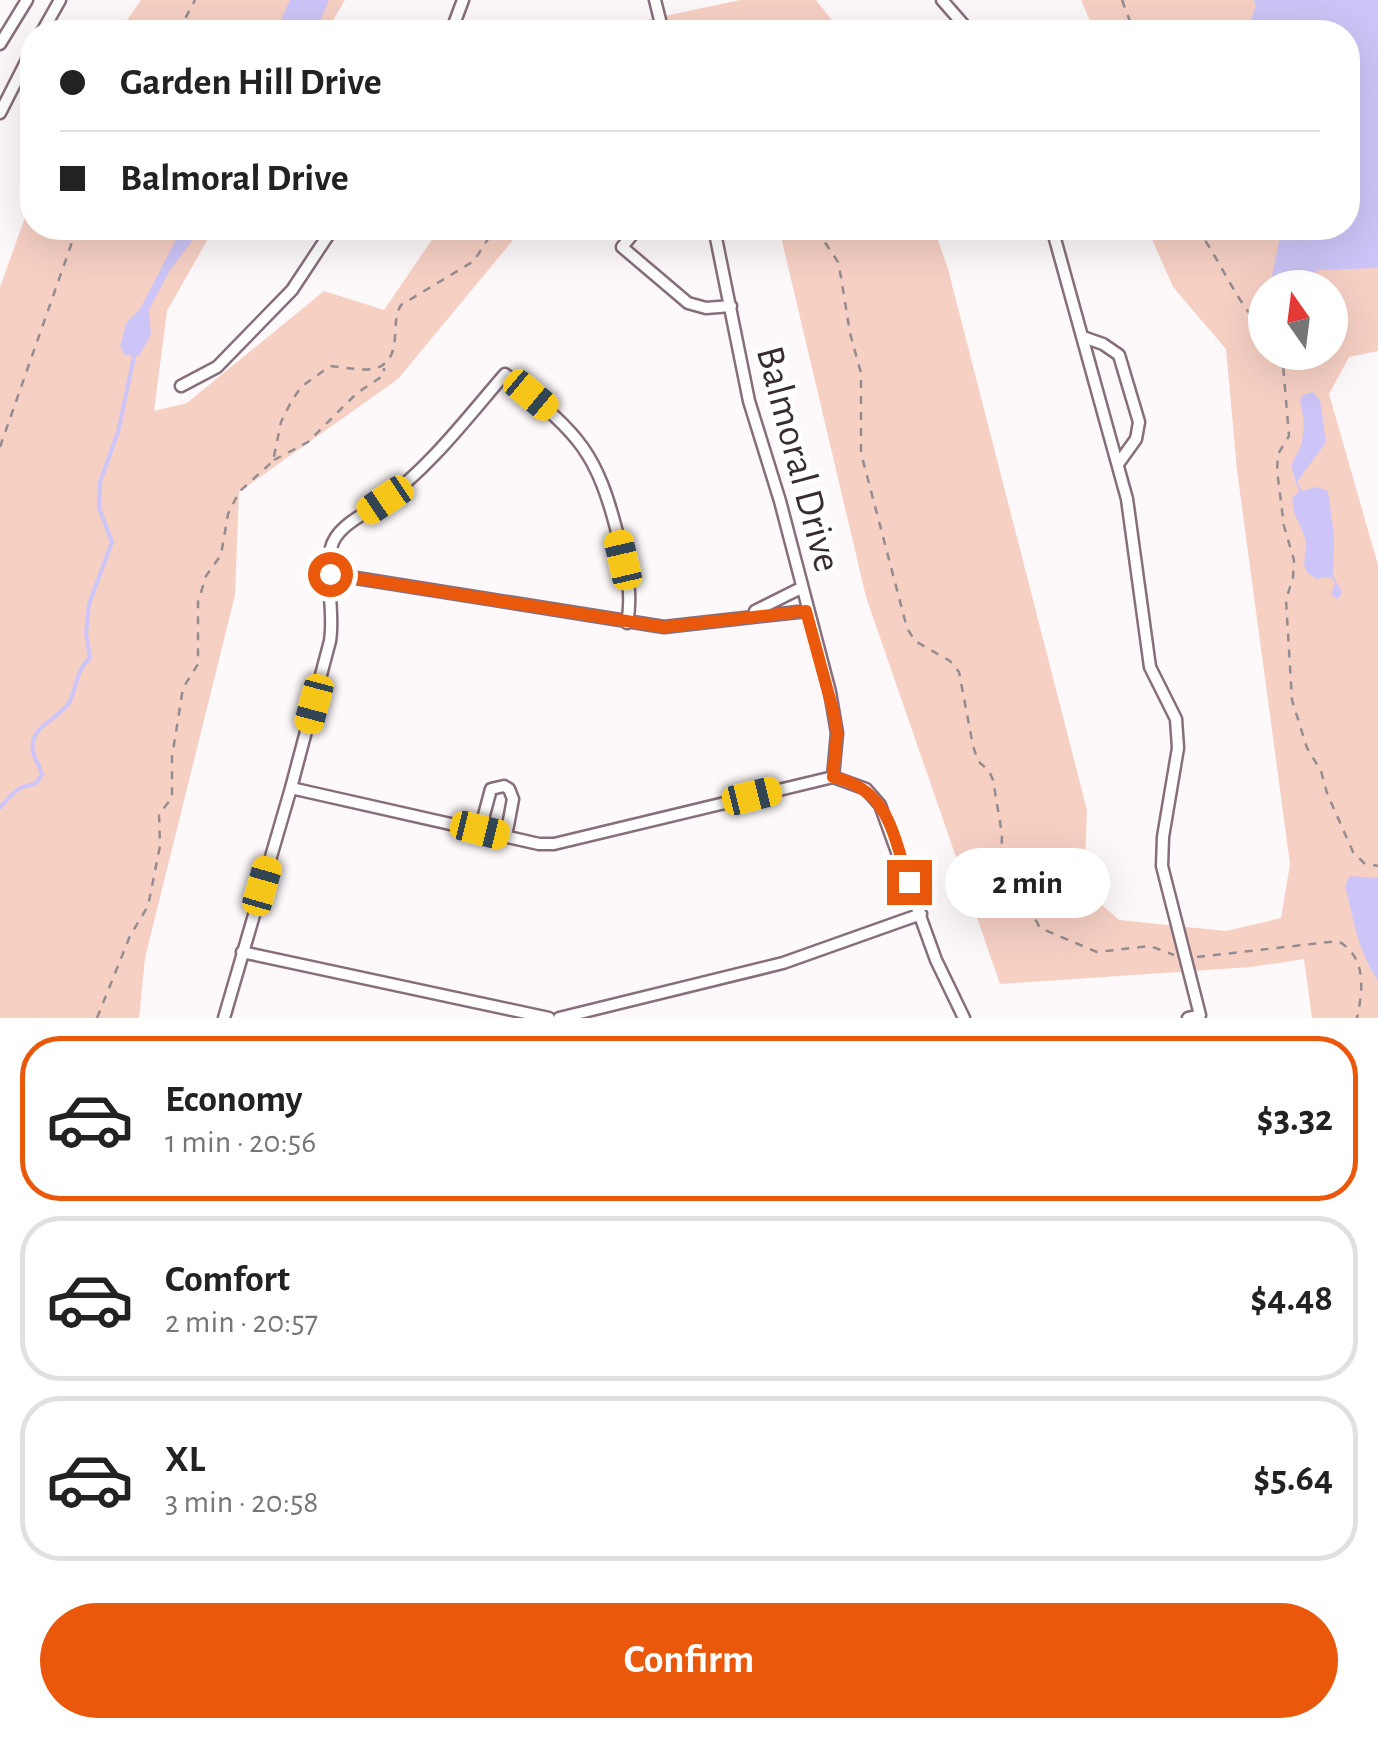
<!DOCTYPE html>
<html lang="en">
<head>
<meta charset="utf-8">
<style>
  body { margin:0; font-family:"Alegreya Sans",sans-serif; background:#f2f2f2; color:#222; height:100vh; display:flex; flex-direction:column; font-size:38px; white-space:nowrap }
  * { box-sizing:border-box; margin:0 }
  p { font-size:32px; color:#767676 }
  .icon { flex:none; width:55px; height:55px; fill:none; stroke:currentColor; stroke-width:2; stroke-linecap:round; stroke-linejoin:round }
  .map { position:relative; height:1018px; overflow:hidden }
  .side { display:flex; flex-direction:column; background:#fff; flex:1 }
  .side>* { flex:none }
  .top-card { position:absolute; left:20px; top:20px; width:1340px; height:220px; border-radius:40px; box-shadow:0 10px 40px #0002; display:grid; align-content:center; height:220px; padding:0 40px; background:#fff }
  .needle { width:65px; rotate:346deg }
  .fabs { position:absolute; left:1248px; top:270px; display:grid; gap:20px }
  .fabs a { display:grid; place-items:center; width:100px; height:100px; border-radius:50%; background:#fff; box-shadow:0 10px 40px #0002; font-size:50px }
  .end { position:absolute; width:45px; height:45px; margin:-22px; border:12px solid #ea580c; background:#fff; box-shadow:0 0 0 5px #fff }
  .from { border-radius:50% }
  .bubble { position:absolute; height:70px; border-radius:35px; background:#fff; box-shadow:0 10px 40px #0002; font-size:32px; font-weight:700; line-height:70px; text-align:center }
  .car { position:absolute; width:30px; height:60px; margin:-30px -15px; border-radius:12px; box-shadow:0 0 8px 2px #0007; background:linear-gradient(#f5c518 24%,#345 0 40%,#f5c518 0 76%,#345 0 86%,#f5c518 0) }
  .top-card b { display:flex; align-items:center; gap:35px; height:95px; font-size:38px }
  .top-card b+b { border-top:2px solid #e0e0e0 }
  .top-card i { width:25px; height:25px; background:#222 }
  ul { padding:18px 0 0; list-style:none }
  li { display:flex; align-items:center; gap:30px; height:165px; margin:0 20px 15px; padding:0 20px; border:5px solid #e0e0e0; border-radius:40px }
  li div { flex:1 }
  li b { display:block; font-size:38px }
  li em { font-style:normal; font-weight:700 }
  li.selected { border-color:#ea580c }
  li>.icon { width:90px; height:90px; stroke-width:1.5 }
  .cta { display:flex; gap:20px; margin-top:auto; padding:20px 40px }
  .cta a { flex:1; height:115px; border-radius:60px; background:#ea580c; color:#fff; font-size:40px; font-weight:700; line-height:115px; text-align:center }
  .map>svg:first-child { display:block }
  .green { fill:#f7d0c4; fill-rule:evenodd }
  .water { fill:#cdc5f7 }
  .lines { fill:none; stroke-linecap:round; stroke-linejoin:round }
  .stream { stroke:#cdc5f7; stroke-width:4 }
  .minor-casing { stroke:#876e7c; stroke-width:15 }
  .path { stroke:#948c90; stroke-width:2.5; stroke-dasharray:8 8; stroke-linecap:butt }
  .minor { stroke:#fff; stroke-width:10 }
  .route { stroke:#ea580c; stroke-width:12 }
  .labels { text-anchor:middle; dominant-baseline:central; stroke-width:9; stroke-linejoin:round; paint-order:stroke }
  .street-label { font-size:40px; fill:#372c32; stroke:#fff }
</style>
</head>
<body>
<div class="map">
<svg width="1378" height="1018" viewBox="0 0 1378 1018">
  <rect width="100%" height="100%" fill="#fdf8fa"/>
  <path class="green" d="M 141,0 L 345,0 L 326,32 L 119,32 Z
    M 740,0 L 816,0 L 841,32 L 601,32 L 604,29 Z
    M 1081,0 L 1378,0 L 1378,351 L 1349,357 L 1329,394 L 1378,565 L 1378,1018 L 1312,1018 L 1304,959 L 1251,967 L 1000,984 L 866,597 L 779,228 L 934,228 L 948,269 L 1087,810 L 1084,889 L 1119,920 L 1226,931 L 1281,918 L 1290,864 L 1237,470 L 1226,349 L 1173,287 L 1147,228 L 1348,228 L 1348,32 L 1095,32 ZM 1265,288 L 1330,288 L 1330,352 L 1265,352 Z
    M 32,198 L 32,228 L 214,228 L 167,311 L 154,411 L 187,403 L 324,291 L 384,310 L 440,228 L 523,228 L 398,379 L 239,492 L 235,595 L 145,958 L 139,1018 L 0,1018 L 0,287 Z"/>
  <path class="water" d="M 290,0 L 329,0 L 315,32 L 269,32 L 282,18 Z
    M 1253,0 L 1378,0 L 1378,268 L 1318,270 L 1300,287 L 1274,287 L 1272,276 L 1282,228 L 1348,228 L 1348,32 L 1242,32 L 1250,23 L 1256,5 Z
    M 182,228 L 202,228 L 170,270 L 149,310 L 151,335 L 139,356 L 125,355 L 120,347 L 126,323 L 140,309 Z
    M 1313,392 L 1320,400 L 1326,442 L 1297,482 L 1302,491 L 1317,487 L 1328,491 L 1334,535 L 1333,576 L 1342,592 L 1338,599 L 1331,595 L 1335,583 L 1331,577 L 1316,579 L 1306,571 C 1302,560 1306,556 1306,546 C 1306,529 1290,516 1293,497 L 1299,492 L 1291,466 L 1302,443 L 1304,423 L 1300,400 L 1303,395 Z
    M 1350,876 L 1378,878 L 1378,980 C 1358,953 1353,917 1345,885 Z"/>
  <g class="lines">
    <path class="stream" d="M 0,808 C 11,795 17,786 35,784 L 42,775 C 40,766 35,760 33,752 C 28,725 60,720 70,701 C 77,686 76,670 90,658 L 86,634 L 89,604 L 112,542 L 99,508 L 100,482 L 118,432 L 135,352"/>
    <g class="minor-casing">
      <path id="minor" d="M 655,0 L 663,32
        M 942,0 L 970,32
        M 42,32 L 60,0
        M 451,32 L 463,0
        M 0,44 L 27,0
        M 0,113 L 32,50
        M 638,228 L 622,247 L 688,303 L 706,308 L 731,306
        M 714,228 L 749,401 L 780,501 L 830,692 L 837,733 L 833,777 L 866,789 L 880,805 L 936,960 L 964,1018
        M 1052,228 L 1127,499 L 1150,667 L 1176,719 L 1178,748 L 1163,837 L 1162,866 L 1200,1015 L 1188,1018
        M 1083,337 L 1103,344 L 1119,355 L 1139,422 L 1136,439 L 1118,464
        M 181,386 L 217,367 L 292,290 L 333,228
        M 331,574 L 664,627 L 807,611
        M 755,611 L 801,588
        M 291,788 L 539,844 L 554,844 L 833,777
        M 480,830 L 491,789 L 504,786 L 509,789 L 513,799 L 506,836
        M 242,952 L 549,1018
        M 224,1018 L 291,788 L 330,641 C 335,610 324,578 331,548 C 336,526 365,514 382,502 C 430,467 466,419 505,374 C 577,434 596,446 619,540 C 626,569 633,593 627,623
        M 559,1018 L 783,963 L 921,914"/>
    </g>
    <path class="path" d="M 1122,0 L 1134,32
      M 178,32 L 195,0
      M 716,32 L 759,24 L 781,32
      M 820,228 L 820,235 L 838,262 L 841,277 L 850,333 L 861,373 L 861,453 L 907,628 L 915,641 L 950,661 L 959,672 L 973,746 L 978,761 L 989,771 L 993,780 L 1002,834 L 1001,874 L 1023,896 L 1040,928 L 1097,952 L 1150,946 L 1174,955
      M 1196,228 C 1219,256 1239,310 1265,329
      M 1282,352 L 1289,436 L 1278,454 L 1277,470 L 1284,526 L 1294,560 L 1293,577 L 1286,600 L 1292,700 L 1307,748 L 1321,771 L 1327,793 L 1353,852 L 1364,863 L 1378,866
      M 0,447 L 77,228
      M 274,460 L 308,442 L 357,393 L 384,375 L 384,368
      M 1197,957 L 1338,941 C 1367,957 1363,990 1357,1018
      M 97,1018 L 130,936 L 148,906 L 160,846 L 159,814 L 172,798 L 172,757 L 183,688 L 198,664 L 198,602 L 206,576 L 221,555 L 228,514 L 239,492 L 273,461 L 281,422 L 291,402 L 301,387 L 330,366 C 362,369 393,380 395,336 C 396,325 395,315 401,305 L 474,261 L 495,228"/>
    <use href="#minor" class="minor"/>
  </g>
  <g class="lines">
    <path class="route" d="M 330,574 L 664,627 L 806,611 L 834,714 L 837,733 L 833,777 C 890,790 892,834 909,882"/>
  </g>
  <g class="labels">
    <g class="street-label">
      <text transform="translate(798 459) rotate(75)">Balmoral Drive</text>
    </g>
  </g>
</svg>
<div class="fabs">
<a><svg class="needle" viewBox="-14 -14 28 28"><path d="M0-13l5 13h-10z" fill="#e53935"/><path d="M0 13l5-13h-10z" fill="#767676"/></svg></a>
</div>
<i class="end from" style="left:330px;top:574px"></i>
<i class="end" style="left:909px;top:882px"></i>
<div class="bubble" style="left:945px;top:848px;width:165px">2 min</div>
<i class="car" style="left:531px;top:395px;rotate:130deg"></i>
<i class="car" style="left:385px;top:500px;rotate:236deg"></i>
<i class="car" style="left:623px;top:560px;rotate:347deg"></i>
<i class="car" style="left:314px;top:704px;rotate:195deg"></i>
<i class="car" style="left:752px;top:796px;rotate:76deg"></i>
<i class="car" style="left:480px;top:830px;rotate:104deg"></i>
<i class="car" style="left:262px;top:886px;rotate:16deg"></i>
<div class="top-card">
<b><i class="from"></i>Garden Hill Drive</b>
<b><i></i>Balmoral Drive</b>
</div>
</div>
<section class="side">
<ul>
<li class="selected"><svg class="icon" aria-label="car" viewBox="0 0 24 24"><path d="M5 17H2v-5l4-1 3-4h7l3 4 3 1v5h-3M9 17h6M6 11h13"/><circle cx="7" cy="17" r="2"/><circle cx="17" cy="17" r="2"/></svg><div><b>Economy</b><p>1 min · 20:56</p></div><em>$3.32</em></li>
<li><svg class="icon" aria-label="car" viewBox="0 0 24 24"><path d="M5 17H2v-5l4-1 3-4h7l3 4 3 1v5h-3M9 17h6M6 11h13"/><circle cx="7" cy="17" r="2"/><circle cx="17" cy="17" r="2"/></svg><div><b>Comfort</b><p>2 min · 20:57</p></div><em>$4.48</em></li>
<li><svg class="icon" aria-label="car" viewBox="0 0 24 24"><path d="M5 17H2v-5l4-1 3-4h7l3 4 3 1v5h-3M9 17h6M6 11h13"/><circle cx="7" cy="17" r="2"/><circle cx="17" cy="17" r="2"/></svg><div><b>XL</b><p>3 min · 20:58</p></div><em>$5.64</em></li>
</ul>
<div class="cta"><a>Confirm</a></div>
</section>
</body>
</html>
